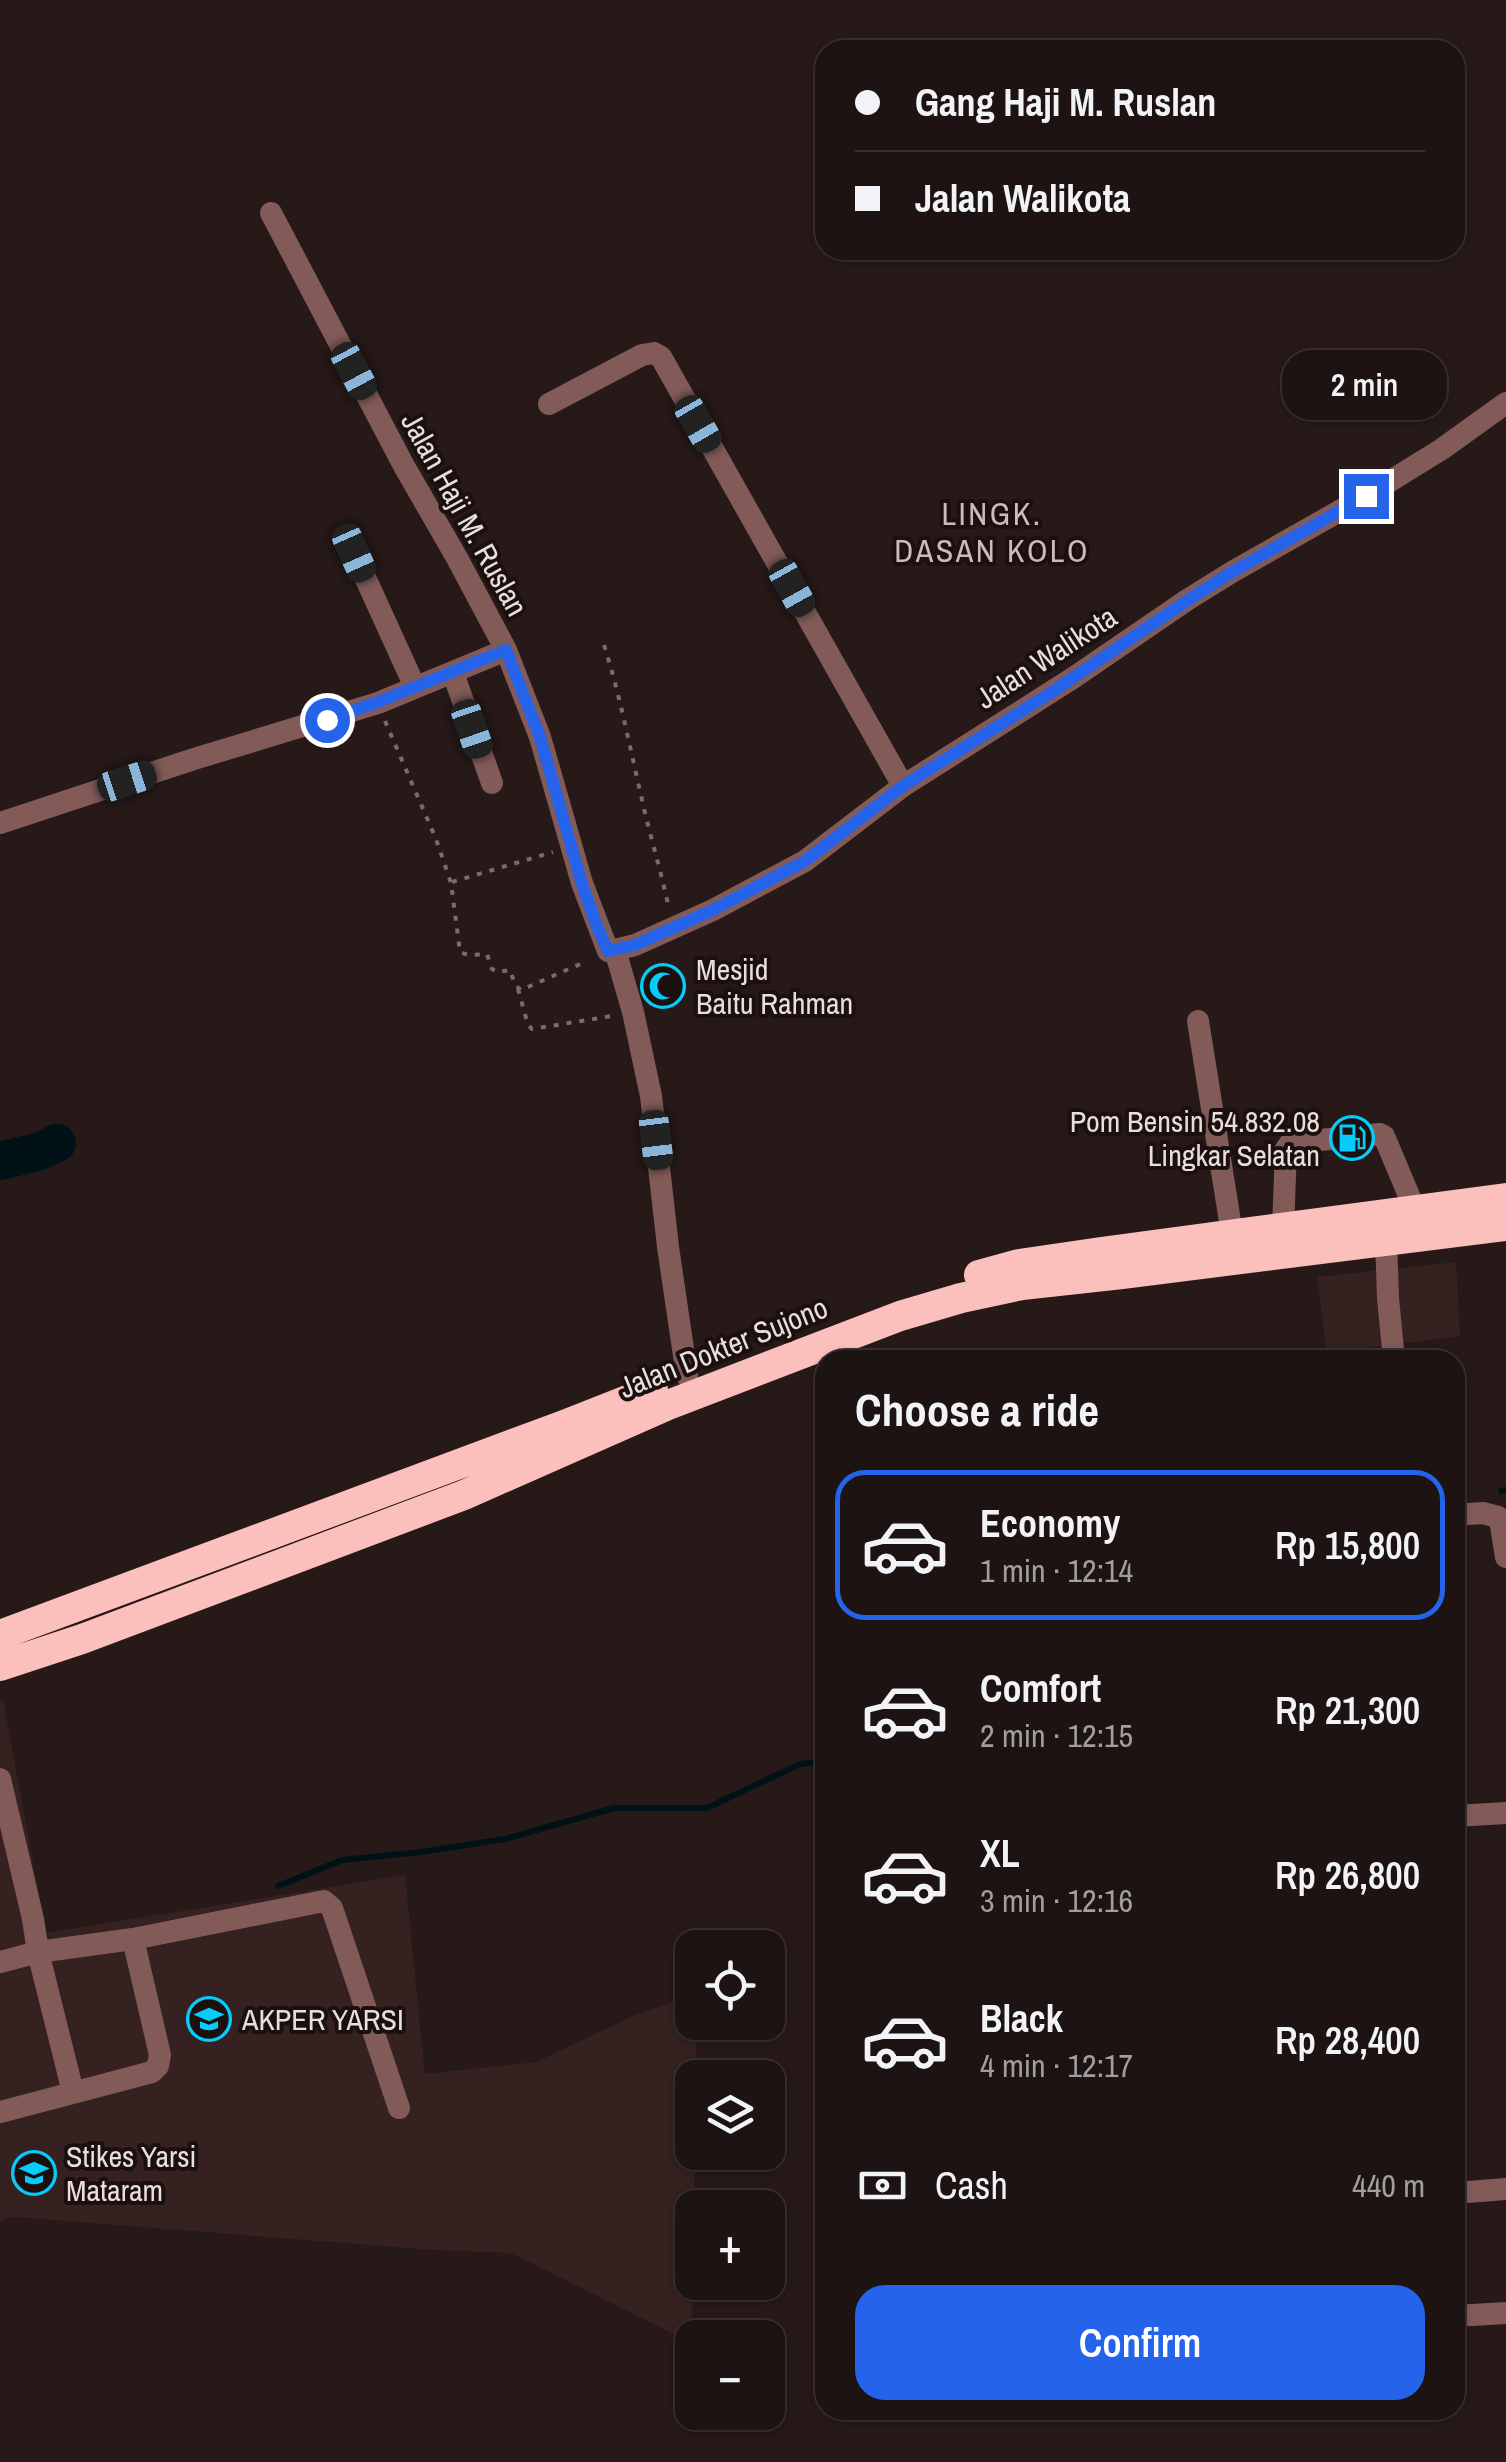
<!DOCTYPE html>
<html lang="en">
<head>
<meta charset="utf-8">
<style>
  body { margin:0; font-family:"Archivo Narrow",sans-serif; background:#251c1b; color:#f1f3f6; height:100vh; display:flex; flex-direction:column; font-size:38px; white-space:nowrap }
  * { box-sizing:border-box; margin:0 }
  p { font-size:32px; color:#a09e9f }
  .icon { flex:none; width:55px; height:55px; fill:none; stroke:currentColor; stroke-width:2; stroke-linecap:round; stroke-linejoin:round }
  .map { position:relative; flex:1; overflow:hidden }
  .panel { position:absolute; left:815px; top:1350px; width:650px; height:1070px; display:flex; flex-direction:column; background:#1c1312; border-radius:30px; box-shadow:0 2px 8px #0004,0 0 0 2px #3a3232 }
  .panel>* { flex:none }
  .guide { position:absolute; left:815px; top:40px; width:650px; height:220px; border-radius:30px; box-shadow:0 2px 8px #0004,0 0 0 2px #3a3232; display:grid; align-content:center; height:220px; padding:0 40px; background:#1c1312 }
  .controls { position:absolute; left:675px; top:1930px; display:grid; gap:20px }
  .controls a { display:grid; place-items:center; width:110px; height:110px; border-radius:20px; background:#1c1312; box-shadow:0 2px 8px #0004,0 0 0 2px #3a3232; font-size:50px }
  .end { position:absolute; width:45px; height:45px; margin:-22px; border:12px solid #2563eb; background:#fff; box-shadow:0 0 0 5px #fff }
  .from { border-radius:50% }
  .bubble { position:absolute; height:70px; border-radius:30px; background:#1c1312; box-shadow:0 2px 8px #0004,0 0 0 2px #3a3232; font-size:32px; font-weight:600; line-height:70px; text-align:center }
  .car { position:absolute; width:30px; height:60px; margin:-30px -15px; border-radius:12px; box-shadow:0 0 8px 2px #0007; background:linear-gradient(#222 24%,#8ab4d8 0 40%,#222 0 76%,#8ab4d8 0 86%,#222 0) }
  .guide b { display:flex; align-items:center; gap:35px; height:95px; font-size:38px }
  .guide b+b { border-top:2px solid #3a3232 }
  .guide i { width:25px; height:25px; background:#f1f3f6 }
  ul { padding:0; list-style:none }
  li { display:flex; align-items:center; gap:30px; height:150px; margin:0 20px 15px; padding:0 20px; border:5px solid transparent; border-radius:30px }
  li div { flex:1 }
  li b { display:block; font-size:38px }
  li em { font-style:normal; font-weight:600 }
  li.selected { border-color:#2563eb }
  li>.icon { width:90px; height:90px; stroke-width:1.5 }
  h2 { padding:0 40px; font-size:45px; line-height:120px }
  .pay { display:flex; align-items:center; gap:25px; height:110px; padding:0 40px; font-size:38px }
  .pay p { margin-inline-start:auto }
  .action { display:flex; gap:20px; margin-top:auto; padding:20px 40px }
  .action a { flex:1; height:115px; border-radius:30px; background:#2563eb; color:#fff; font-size:40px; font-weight:600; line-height:115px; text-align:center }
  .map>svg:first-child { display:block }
  .built { fill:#342120 }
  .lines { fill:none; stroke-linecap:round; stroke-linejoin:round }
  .stream { stroke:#001118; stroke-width:6 }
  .river { stroke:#001118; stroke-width:38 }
  .path { stroke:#796d6c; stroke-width:4; stroke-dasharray:5 8; stroke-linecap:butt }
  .minor { stroke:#825b59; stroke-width:22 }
  .highway { stroke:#fcc0bc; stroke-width:30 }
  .route { stroke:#2563eb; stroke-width:12 }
  .labels { text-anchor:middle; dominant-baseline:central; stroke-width:8; stroke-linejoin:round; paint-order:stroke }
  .street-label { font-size:30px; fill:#e7dedd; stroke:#1c100f }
  .poi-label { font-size:30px; fill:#e7dedd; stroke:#1c100f; text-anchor:start }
  .neighbourhood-label { font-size:32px; letter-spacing:2.5px; fill:#cdbbba; stroke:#1c100f }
</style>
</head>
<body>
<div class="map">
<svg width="1506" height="2462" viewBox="0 0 1506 2462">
  <rect width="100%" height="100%" fill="#261918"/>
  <path class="built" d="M 1456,1262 L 1460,1336 L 1327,1353 L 1317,1277 Z
    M 3,1699 L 46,1933 L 405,1875 L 425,2074 L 536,2062 L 633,2016 L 692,1995 L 692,2022 L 697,2023 L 696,2077 L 692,2078 L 692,2152 L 695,2153 L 692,2343 L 511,2253 L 433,2250 L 14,2217 L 0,2221 L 0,1700 Z"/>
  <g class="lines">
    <path class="stream" d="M 1501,1491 L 1506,1490
      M 278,1886 L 342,1860 L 421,1852 L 505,1839 L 614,1808 L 707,1808 L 800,1764 L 825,1761"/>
    <path class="river" d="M 0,1161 L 40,1151 L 57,1143"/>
    <path class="path" d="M 604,645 C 620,695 629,744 641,795 C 649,833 661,870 669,909
      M 385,721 L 436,839 L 451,883 L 460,952 L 468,955 L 487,954 L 492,969 L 498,972 L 510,970 L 515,985 L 521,990 L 587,961
      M 452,882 L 553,852
      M 518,989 L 528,1025 L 532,1029 L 612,1016"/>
    <path class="minor" d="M 271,213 L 404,466 L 457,558 L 506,650 L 540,737 L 582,883 L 608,951 L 615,950 L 633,1012 L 651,1096 L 668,1247 L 687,1376
      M 549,404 L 642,355 L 654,353 L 661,357 L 903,786
      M 354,553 L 415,687
      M 453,673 L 492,783
      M 0,823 L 194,759 L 378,703 L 506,650
      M 615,950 L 635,945 L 713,910 L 805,861 L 903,786 L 1073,678 L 1187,600 L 1232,572 L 1366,496 L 1442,449 L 1506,403
      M 1198,1021 L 1232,1234
      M 1283,1229 L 1286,1149 L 1290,1143 L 1380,1134 L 1384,1136 L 1415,1210
      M 1386,1240 L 1388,1298 L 1394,1360
      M 1455,1515 L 1483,1513 L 1498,1517 L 1501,1526 L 1506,1557
      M 0,1779 L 33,1919 L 38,1952 L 73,2092
      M 1455,1816 L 1506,1813
      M 133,1939 L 324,1901 L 332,1908 L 399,2108
      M 0,1962 L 38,1952 L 133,1939 L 160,2055 L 158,2066 L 152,2072 L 0,2112
      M 1455,2193 L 1506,2189
      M 1455,2316 L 1506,2313"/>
    <path class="highway" d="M 979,1275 L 1019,1264 L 1101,1252 L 1506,1198
      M 0,1635 L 564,1425 L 653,1390
      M 0,1666 L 82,1639 L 464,1495 L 668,1405 L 900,1316 L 961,1298 L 1022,1285 L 1122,1274 L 1506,1226"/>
  </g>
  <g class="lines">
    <path class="route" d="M 327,720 L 378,702 L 506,650 L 540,737 L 582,884 L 596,924 L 608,951 L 635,945 L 713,910 L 805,861 L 903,786 L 1052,692 L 1188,600 L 1232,572 L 1366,496"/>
  </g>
  <defs>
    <g id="mosque-ring" transform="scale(2.25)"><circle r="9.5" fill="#1c100f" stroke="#07cbf9" stroke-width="1.5"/><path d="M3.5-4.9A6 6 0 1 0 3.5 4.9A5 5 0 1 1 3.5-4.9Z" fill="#07cbf9"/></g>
    <g id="fuel-ring" transform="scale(2.25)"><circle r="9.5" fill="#1c100f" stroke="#07cbf9" stroke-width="1.5"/><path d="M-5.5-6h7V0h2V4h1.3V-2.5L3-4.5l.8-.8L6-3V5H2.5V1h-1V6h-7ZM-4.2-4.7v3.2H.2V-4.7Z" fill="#07cbf9"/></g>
    <g id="university-ring" transform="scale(2.25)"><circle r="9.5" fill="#1c100f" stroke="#07cbf9" stroke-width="1.5"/><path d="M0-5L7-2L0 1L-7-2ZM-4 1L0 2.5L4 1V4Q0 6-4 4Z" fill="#07cbf9"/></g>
  </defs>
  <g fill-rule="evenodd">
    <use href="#mosque-ring" x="663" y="986"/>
    <use href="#fuel-ring" x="1352" y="1138"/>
    <use href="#university-ring" x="209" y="2019"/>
    <use href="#university-ring" x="34" y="2173"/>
  </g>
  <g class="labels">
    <g class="street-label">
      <text transform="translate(465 514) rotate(61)">Jalan Haji M. Ruslan</text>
      <text transform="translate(1046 657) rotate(-33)">Jalan Walikota</text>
      <text transform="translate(723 1347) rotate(-22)">Jalan Dokter Sujono</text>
    </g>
    <g class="poi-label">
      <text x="696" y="969">Mesjid<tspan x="696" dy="34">Baitu Rahman</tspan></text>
      <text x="1320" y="1121" text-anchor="end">Pom Bensin 54.832.08<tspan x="1320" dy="34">Lingkar Selatan</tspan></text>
      <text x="242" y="2019">AKPER YARSI</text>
      <text x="66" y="2156">Stikes Yarsi<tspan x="66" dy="34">Mataram</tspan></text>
    </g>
    <g class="neighbourhood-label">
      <text x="992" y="513">LINGK.<tspan x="992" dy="37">DASAN KOLO</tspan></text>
    </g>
  </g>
</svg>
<div class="controls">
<a><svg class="icon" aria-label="locate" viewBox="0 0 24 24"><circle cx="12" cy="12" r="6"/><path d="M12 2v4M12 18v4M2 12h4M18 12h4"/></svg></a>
<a><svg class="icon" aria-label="layers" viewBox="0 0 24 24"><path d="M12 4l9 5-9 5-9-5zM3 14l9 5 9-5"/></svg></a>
<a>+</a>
<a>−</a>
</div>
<i class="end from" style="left:327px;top:720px"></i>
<i class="end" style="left:1366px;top:496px"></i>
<div class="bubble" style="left:1282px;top:350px;width:165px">2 min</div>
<i class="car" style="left:354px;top:371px;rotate:152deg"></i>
<i class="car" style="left:698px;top:424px;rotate:150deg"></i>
<i class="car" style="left:354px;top:553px;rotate:156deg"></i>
<i class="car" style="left:792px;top:588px;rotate:151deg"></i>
<i class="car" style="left:472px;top:729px;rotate:161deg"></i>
<i class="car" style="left:127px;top:781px;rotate:72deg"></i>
<i class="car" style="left:656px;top:1140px;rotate:173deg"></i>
<div class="guide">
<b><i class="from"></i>Gang Haji M. Ruslan</b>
<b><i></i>Jalan Walikota</b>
</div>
<section class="panel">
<h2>Choose a ride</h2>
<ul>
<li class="selected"><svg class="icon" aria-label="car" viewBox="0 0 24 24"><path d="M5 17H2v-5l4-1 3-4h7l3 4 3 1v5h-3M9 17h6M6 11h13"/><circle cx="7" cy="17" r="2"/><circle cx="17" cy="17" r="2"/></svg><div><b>Economy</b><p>1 min · 12:14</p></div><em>Rp 15,800</em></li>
<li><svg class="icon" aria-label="car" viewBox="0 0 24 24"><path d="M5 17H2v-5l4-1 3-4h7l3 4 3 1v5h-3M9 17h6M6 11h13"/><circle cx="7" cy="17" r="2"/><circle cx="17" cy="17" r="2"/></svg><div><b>Comfort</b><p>2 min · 12:15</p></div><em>Rp 21,300</em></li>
<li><svg class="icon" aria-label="car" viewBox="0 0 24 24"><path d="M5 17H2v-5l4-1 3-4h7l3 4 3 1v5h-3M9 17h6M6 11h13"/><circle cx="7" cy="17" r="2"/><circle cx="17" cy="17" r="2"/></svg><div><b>XL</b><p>3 min · 12:16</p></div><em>Rp 26,800</em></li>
<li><svg class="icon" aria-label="car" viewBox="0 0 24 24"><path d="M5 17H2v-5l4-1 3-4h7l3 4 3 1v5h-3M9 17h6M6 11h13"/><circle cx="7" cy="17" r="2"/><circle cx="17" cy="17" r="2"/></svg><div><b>Black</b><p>4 min · 12:17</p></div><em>Rp 28,400</em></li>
</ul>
<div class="pay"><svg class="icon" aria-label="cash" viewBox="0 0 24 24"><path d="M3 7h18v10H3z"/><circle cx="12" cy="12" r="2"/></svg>Cash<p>440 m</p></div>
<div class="action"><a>Confirm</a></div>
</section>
</div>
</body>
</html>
